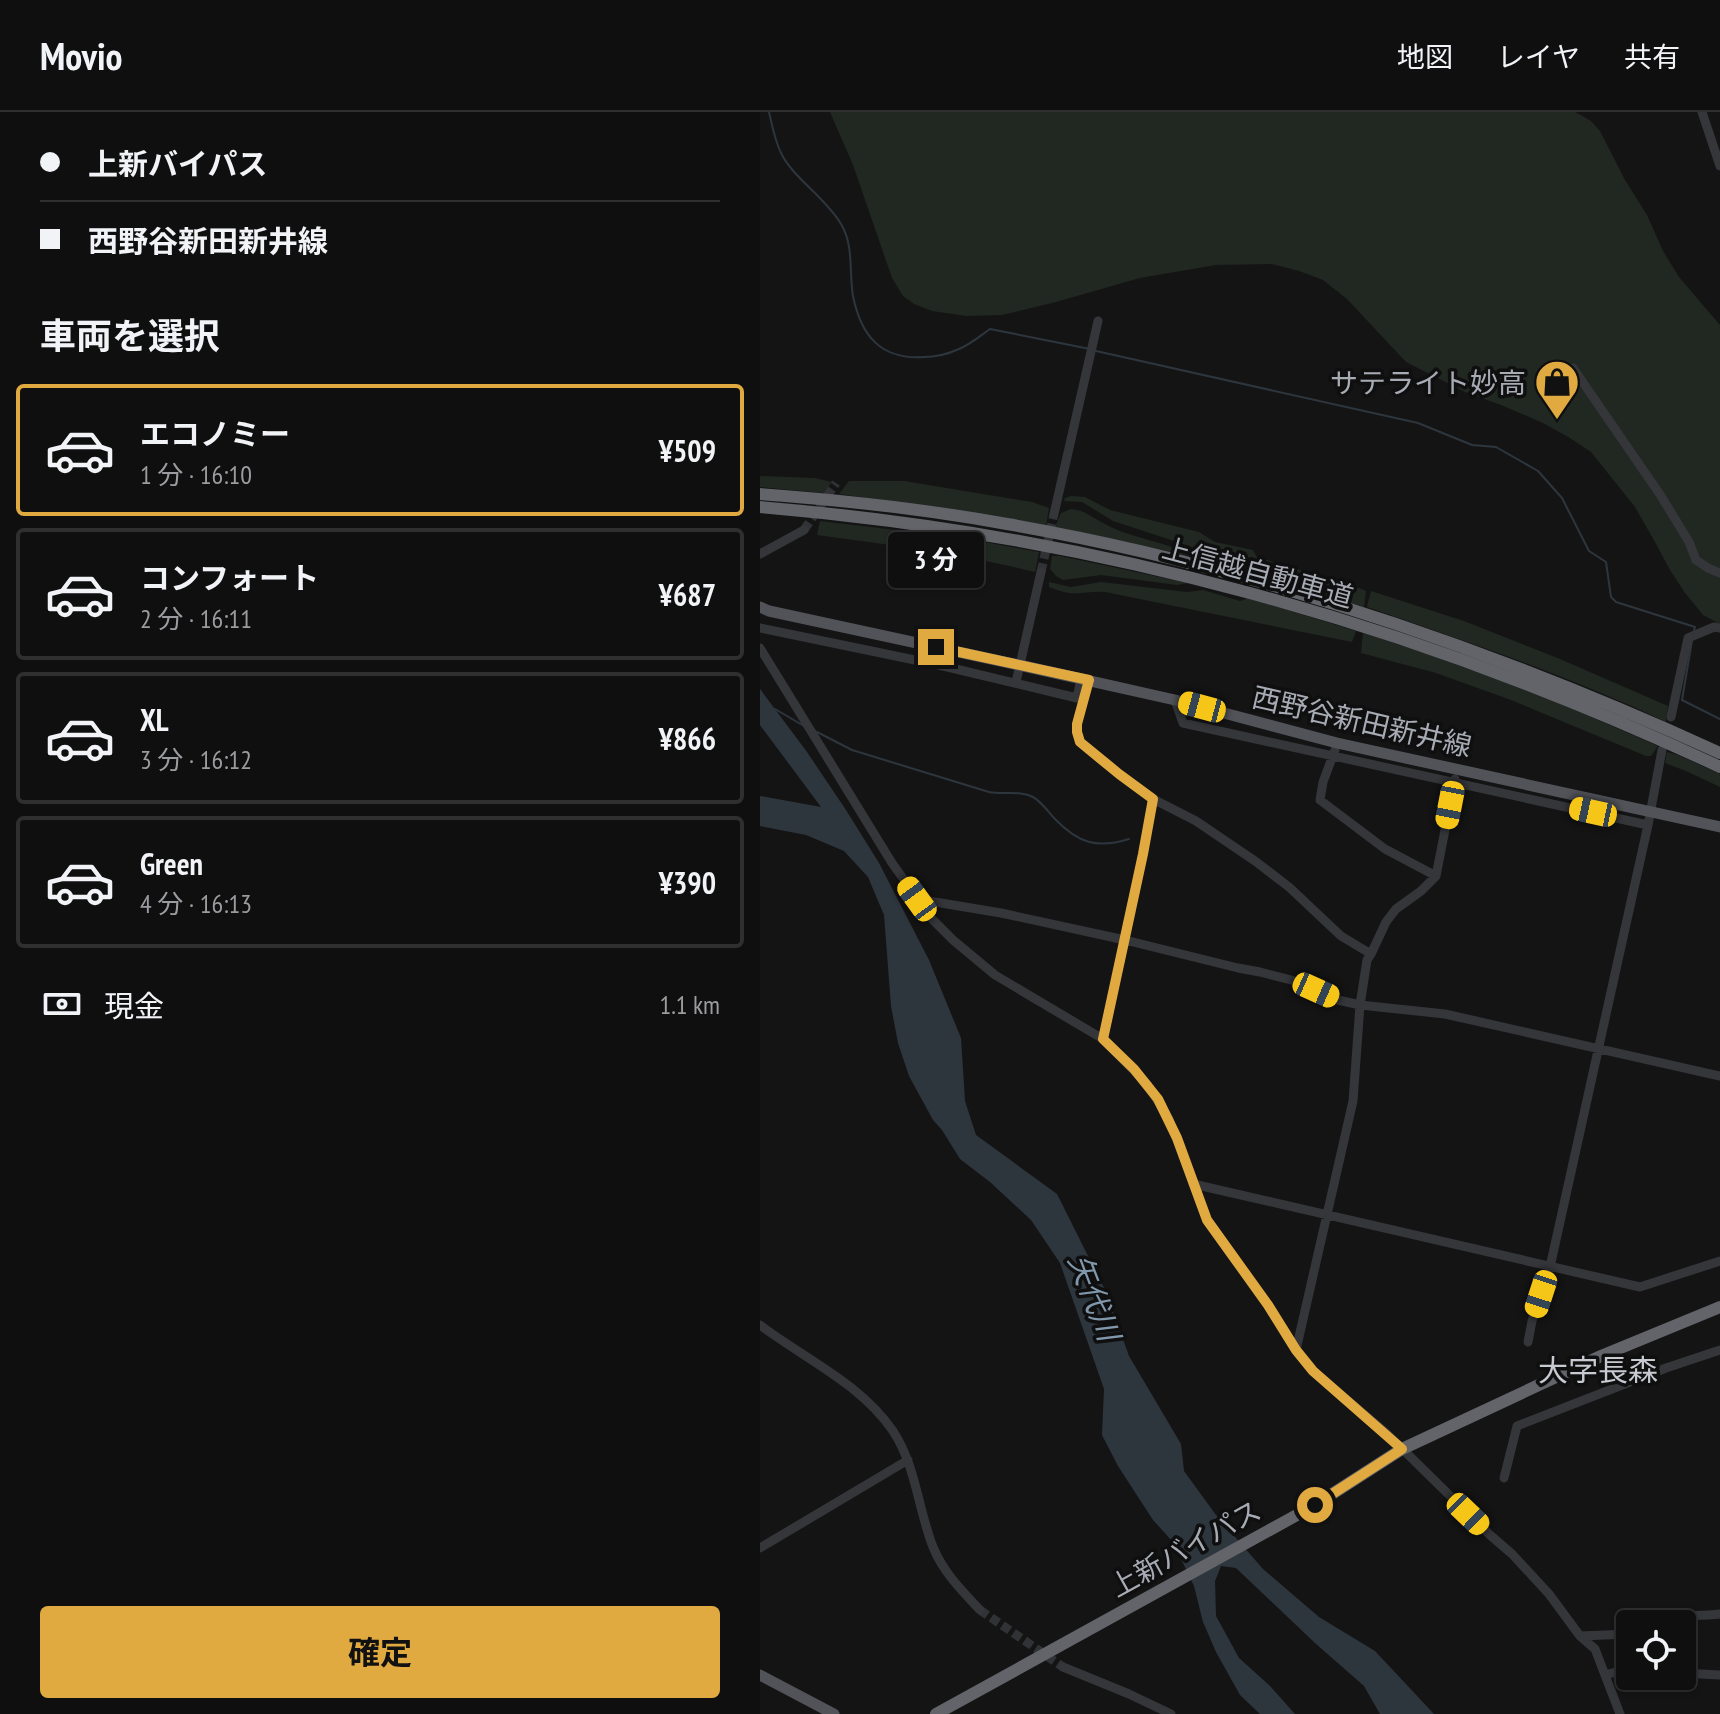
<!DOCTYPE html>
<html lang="ja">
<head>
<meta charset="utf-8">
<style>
  body { margin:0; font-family:"PT Sans Narrow","Noto Sans JP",sans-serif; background:#1d1d1e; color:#f1f3f6; height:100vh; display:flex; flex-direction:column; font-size:30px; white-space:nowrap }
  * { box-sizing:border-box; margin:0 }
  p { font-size:26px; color:#9b9c9f }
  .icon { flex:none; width:44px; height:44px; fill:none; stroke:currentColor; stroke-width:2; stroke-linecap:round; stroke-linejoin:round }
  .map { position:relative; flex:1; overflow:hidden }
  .panel { display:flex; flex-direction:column; background:#0f0f10; width:760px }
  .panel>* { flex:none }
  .banner { display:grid; align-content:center; height:176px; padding:0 40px; background:#0f0f10 }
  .fabs { position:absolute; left:856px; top:1498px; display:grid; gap:16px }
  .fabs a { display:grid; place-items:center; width:80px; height:80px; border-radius:8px; background:#0f0f10; box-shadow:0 2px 6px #0004,0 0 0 2px #2f2f30; font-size:40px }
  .end { position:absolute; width:36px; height:36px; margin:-18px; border:10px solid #e0aa41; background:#111; box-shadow:0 0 0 4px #111 }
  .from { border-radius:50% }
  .bubble { position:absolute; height:56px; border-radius:8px; background:#0f0f10; box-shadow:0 2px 6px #0004,0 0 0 2px #2f2f30; font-size:26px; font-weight:700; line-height:56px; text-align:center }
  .car { position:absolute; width:24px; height:48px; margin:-24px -12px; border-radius:10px; box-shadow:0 0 6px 2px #0007; background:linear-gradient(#f5c518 24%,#345 0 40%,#f5c518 0 76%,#345 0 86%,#f5c518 0) }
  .banner b { display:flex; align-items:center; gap:28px; height:76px; font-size:30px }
  .banner b+b { border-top:2px solid #2f2f30 }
  .banner i { width:20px; height:20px; background:#f1f3f6 }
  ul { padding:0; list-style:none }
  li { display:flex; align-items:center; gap:24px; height:132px; margin:0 16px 12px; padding:0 24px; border:4px solid #2f2f30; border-radius:8px }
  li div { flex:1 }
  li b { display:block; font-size:30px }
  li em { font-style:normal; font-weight:700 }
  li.active { border-color:#e0aa41 }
  li>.icon { width:72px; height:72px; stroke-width:1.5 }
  h2 { padding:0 40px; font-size:36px; line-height:96px }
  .pay { display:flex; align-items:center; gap:20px; height:88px; padding:0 40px; font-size:30px }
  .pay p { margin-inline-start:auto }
  .cta { display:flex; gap:16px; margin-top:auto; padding:16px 40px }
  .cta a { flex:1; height:92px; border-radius:8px; background:#e0aa41; color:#111; font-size:32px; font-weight:700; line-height:92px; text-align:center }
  header { display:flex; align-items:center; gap:48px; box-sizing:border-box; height:112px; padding:0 40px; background:#0f0f10; border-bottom:2px solid #2f2f30 }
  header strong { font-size:38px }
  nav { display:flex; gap:44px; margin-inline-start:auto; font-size:28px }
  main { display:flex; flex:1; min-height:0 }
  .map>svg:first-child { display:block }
  .green { fill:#202821 }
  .water { fill:#2e363d }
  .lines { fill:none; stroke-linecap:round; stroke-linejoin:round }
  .stream { stroke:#2e363d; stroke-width:2 }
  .minor-tunnel { stroke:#313235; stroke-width:9; stroke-dasharray:9 4.5; stroke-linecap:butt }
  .minor { stroke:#35363a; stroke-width:9 }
  .major { stroke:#515359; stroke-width:11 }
  .highway { stroke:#62646a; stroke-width:12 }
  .route { stroke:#e0aa41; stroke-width:10 }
  .labels { text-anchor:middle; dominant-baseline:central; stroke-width:7; stroke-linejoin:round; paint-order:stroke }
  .poi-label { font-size:28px; fill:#a7abb4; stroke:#0f0f10; text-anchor:end }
  .street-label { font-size:28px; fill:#a7abb4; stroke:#0f0f10 }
  .water-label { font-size:30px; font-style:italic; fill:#8198ac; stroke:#0f0f10 }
  .neighbourhood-label { font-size:30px; fill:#c7cad1; stroke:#0f0f10 }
</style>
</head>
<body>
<header>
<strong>Movio</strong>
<nav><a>地図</a><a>レイヤ</a><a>共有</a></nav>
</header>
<main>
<section class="panel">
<div class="banner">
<b><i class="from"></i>上新バイパス</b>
<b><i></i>西野谷新田新井線</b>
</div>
<h2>車両を選択</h2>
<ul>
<li class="active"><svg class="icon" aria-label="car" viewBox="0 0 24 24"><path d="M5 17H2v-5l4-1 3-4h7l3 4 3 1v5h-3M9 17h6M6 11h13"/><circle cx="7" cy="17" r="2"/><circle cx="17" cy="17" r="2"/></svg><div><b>エコノミー</b><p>1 分 · 16:10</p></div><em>¥509</em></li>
<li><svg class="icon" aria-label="car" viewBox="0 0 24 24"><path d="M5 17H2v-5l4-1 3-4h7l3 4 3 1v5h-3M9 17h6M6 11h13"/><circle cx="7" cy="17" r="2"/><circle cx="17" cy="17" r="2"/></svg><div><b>コンフォート</b><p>2 分 · 16:11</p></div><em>¥687</em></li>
<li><svg class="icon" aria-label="car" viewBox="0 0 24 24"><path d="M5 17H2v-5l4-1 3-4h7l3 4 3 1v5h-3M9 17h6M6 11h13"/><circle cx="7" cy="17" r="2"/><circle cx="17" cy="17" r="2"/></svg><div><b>XL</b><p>3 分 · 16:12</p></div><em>¥866</em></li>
<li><svg class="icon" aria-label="car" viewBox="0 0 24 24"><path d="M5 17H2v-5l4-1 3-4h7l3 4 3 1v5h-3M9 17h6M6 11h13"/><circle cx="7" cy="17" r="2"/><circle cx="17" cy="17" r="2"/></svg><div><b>Green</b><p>4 分 · 16:13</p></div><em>¥390</em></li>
</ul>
<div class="pay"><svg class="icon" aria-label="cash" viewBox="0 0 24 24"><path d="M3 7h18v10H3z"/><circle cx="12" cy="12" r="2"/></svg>現金<p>1.1 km</p></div>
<div class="cta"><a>確定</a></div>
</section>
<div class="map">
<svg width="960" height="1602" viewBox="0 0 960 1602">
  <rect width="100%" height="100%" fill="#141415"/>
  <path class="green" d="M 70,0 L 815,0 L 831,9 L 840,19 L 865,68 L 887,103 L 903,139 L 919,165 L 960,213 L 960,512 L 943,503 L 925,481 L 910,458 L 895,430 L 875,395 L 831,340 L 810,326 L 783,311 L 741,293 L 705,280 L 646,250 L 587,187 L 563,168 L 539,159 L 512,152 L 456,153 L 380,166 L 296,190 L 242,203 L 206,204 L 172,199 L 154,192 L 143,184 L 132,166 L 93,53 Z
    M 0,364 L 55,366 L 72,370 L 64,381 L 0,375 Z
    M 89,369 L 144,369 L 272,390 L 289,396 L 286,414 L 215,401 L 79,382 Z
    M 311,384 L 325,385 L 350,398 L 439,420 L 455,430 L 493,438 L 497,445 L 596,475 L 606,479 L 604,495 L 524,470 L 495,463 L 490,457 L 449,447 L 439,439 L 417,430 L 353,409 L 322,390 L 304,389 L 305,386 Z
    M 311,397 C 325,398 333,406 345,412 C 372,427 404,428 430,444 L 295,415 L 301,401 Z
    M 60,409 L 203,426 L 279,440 L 275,460 C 203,442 130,433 57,423 Z
    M 292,444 L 300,444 L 428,471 L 417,473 L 341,463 L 303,468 L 296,464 L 290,457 Z
    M 289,470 L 311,475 L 341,470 L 427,480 L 443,478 L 480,489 L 489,486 L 596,519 L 592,530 L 345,480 C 332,479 321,482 309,481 C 302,480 295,477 289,475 Z
    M 611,479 L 704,509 L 800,547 L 908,594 L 906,610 C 809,564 708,530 607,495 Z
    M 603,521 L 689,549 L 781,583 L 898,634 L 891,644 L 886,644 L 751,588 L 676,561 L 601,541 Z
    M 907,640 L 918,643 L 960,662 L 960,675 L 926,659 L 905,651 Z"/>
  <path class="water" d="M 0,577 L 47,640 L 86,698 L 119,751 L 169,848 L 201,926 L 205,989 L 216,1023 L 297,1082 L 347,1182 L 369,1244 L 421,1332 L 424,1359 L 456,1403 L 503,1457 L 559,1505 L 615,1539 L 674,1602 L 620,1602 L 604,1574 L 555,1531 L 476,1456 L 461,1454 L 455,1469 L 456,1504 L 479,1546 L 509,1573 L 535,1602 L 500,1602 L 480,1583 L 456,1540 L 443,1510 L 434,1474 L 413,1430 L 393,1408 L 358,1354 L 342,1323 L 344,1277 L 300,1151 L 271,1108 L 230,1070 L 200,1047 L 182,1018 L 173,1008 L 149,964 L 138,931 L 131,894 L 124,803 L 108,765 L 84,739 L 46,723 L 0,714 L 0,684 L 61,695 L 0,613 Z"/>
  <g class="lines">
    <path class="stream" d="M 9,0 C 12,13 15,29 21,41 C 33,66 65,85 81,112 C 94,133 89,161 93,184 C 101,224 121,248 164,245 C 176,245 188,242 199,237 C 211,232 220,224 230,217 L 330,237
      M 336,239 L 658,311 L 712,333 L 736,335 L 778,359 L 802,386 L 829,439 L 846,450 L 851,485 L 856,490 L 935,515 L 934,518
      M 932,529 L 922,588 L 960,607
      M 15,597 L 44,614
      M 57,620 L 92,638 L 229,680 C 244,683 260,678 273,685 C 282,690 288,700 295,707 C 318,731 337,737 369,727"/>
    <path class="minor-tunnel" d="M 44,418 L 76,371
      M 281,460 L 294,402
      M 220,1498 L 303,1555"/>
    <path class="minor" d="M 942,0 L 960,54
      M 813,256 L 901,384 L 929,430 L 936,448 L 948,456 L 960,461
      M 294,402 L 338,209
      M 0,442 L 44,418
      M 0,516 L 179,553 L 317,586 L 321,567
      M 0,536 L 132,751 L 172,807 L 193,828 L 235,863 L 343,927 L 387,972 L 409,1007 L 447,1108 L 508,1193 L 536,1238 L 553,1259 L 626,1321 L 730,1423 L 752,1442 L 789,1482 L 820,1524 L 835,1537 L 860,1602
      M 329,568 L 317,612 L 317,620 L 320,630 L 359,662 L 393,687 L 436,709 L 495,749 L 529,775 L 581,824 L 611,842 L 607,848 L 600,893 L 593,989 L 536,1238
      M 256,570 L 281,460
      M 415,588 L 423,611 L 888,713
      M 911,605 L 928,526 L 954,515 L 960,516
      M 575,638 L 563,670 L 560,688 L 625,737 L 676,764
      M 157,787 L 241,801 L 365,828 L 478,856 L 500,860 L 535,869 L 578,888 L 600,893 L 685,902 L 960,964
      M 611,842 L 626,810 L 636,797 L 661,779 L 676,764 L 695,667
      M 343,927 L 383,742 L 393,687
      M 433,1072 L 880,1175 L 960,1149
      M 0,1213 C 45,1247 100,1271 133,1319 C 156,1354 158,1397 173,1435 C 183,1460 202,1479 220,1498
      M 768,1230 L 772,1209 L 790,1155 L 888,713 L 902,638
      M 744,1366 L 757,1314 L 906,1256 L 960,1238
      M 0,1436 L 148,1348
      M 892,1512 C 918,1499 933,1506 960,1502
      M 820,1524 L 870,1522
      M 303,1555 L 369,1582 L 411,1602
      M 922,1561 L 960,1563
      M 845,1563 L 870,1556"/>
    <path class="major" d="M 0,495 L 9,499 L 259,553 L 415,588 L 577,631 L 960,715
      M 0,1563 L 74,1602"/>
    <path class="highway" d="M 0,382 C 82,388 165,397 247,412 C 494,455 733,537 960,641
      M 0,395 C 338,423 653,511 960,655
      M 176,1602 L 555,1393 L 642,1337 L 841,1244 L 960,1195"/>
  </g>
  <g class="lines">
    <path class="route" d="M 176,535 L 329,568 L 317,612 L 317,620 L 320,630 L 359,662 L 393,687 L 383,742 L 343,927 L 374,957 L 398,987 L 417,1026 L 447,1108 L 508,1193 L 536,1238 L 553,1259 L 642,1337 L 555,1393"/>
  </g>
  <defs>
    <g id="shop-pin" transform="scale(2.3)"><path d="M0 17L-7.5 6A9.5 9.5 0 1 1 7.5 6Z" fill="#e0aa41" stroke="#0f0f10"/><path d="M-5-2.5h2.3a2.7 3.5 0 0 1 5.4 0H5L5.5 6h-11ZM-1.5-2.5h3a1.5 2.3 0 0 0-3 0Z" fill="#111"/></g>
  </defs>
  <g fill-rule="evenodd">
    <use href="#shop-pin" x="797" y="270"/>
  </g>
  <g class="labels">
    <g class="poi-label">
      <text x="766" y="270">サテライト妙高</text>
    </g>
    <g class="street-label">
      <text transform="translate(498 460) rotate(15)">上信越自動車道</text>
      <text transform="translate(602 609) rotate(13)">西野谷新田新井線</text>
      <text transform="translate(425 1436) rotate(-29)">上新バイパス</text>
    </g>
    <g class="water-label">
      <text transform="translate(335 1185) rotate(69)">矢代川</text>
    </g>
    <g class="neighbourhood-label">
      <text x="838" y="1257">大字長森</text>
    </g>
  </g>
</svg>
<div class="fabs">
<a><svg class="icon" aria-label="locate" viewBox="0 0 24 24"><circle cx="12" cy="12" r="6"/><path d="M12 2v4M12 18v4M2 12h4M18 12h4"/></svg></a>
</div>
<i class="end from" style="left:555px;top:1393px"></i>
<i class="end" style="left:176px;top:535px"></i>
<div class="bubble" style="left:128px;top:420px;width:96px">3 分</div>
<i class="car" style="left:442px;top:595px;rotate:285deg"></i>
<i class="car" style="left:690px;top:693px;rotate:191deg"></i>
<i class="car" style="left:833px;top:700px;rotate:282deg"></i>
<i class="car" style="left:157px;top:787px;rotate:324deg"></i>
<i class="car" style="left:556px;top:878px;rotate:114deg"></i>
<i class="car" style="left:781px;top:1182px;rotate:198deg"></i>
<i class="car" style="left:708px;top:1402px;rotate:134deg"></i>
</div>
</main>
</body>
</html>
